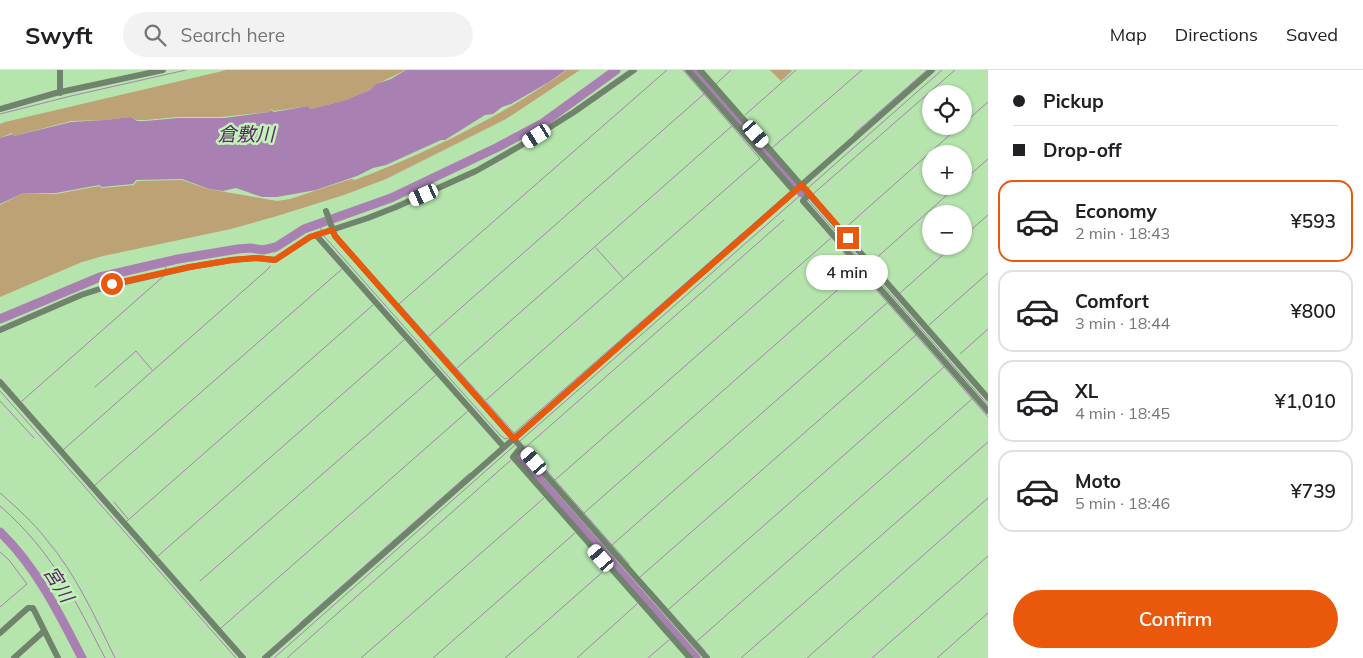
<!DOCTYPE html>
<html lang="en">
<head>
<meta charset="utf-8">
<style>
  body { margin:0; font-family:Mulish,"Noto Sans JP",sans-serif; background:#f2f2f2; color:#202124; height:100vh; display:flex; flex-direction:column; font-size:19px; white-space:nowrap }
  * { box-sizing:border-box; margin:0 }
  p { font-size:16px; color:#757577 }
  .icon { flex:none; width:28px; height:28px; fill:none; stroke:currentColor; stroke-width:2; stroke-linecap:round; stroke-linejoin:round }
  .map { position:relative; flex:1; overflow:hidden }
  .panel { display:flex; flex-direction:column; background:#fff; width:375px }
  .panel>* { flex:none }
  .hud { display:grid; align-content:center; height:110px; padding:0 25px; background:#fff }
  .controls { position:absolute; left:922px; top:15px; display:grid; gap:10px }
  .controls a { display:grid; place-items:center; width:50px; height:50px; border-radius:50%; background:#fff; box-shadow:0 1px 4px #0004; font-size:25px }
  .end { position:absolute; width:22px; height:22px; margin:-11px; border:6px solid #ea580c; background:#fff; box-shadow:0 0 0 2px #fff }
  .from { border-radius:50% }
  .bubble { position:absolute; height:35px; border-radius:18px; background:#fff; box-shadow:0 1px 4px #0004; font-size:16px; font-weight:600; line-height:35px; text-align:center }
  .car { position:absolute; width:15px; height:30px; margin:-15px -8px; border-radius:6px; box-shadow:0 0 4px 1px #0007; background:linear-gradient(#fff 24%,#345 0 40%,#fff 0 76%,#345 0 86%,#fff 0) }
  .hud b { display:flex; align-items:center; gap:18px; height:48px; font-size:19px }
  .hud b+b { border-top:1px solid #e0e0e0 }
  .hud i { width:12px; height:12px; background:#202124 }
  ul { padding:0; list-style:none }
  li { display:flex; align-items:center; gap:15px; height:82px; margin:0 10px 8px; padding:0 15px; border:2px solid #e0e0e0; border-radius:15px }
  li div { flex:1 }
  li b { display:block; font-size:19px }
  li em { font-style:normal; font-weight:600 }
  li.selected { border-color:#ea580c }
  li>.icon { width:45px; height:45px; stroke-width:1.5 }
  .cta { display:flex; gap:10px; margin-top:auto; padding:10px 25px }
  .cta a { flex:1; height:58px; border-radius:30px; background:#ea580c; color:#fff; font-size:20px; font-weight:600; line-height:58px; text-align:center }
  header { display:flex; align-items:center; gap:30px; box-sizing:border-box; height:70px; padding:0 25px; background:#fff; border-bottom:1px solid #e0e0e0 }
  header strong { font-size:24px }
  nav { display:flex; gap:28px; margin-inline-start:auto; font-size:18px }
  .search { width:350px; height:45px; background:#f2f2f2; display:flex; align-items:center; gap:12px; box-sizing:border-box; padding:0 18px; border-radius:28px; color:#757577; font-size:19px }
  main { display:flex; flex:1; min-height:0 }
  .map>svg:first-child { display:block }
  .green { fill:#bda276 }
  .water { fill:#a980b2 }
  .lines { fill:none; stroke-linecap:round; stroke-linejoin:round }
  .stream { stroke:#a980b2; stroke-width:1 }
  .river { stroke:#a980b2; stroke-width:9 }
  .minor { stroke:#70836c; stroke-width:6 }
  .route { stroke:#ea580c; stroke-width:6 }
  .labels { text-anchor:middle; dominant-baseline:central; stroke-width:5; stroke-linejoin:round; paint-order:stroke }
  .water-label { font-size:19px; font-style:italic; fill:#5c2867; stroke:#c2f1b9 }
</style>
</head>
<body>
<header>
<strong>Swyft</strong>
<div class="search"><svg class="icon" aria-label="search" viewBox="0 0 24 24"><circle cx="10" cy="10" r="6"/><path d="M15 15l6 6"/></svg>Search here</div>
<nav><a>Map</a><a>Directions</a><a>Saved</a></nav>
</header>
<main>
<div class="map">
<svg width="988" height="588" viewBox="0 0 988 588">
  <rect width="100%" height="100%" fill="#b5e4ac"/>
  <path class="green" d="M 227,0 L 405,0 C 394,7 379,11 370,20 L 343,31 L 310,39 L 308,36 L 274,41 L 271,39 L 269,42 L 221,47 L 177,47 L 146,50 L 136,50 L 131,47 L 105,50 L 71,51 L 14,66 L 12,63 L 0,68 L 0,54 L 5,52 Z
    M 567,0 L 580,0 L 506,49 L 386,109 L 344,125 L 277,146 L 231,159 L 103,186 L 82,192 L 0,227 L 0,135 L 23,123 L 56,124 L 99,116 L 102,118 L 134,115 L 137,111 L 182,110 L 208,119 L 277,131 L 290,129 L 351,109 L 355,110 C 429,82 502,46 567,0 Z
    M 770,0 L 790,0 L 792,1 L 781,11 Z"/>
  <path class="water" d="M 406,0 L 566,0 L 549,12 L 511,34 L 502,37 L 493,44 L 485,45 L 445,70 L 441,70 L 386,95 L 373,98 L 357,106 L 316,120 L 277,127 L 262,127 L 236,118 L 223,121 L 209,119 L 182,109 L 136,110 L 133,114 L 102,117 L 99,115 L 56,123 L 23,123 L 0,134 L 0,68 L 13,64 L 14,66 L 71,52 L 105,50 L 131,47 L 137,51 L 145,51 L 178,48 L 224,48 L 269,42 L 271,40 L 274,42 L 308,36 L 310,39 L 343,31 L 370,20 L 376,14 L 391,9 Z"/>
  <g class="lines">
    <path class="stream" d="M 716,14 L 731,0
      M 0,44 L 71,26 L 186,0
      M 745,45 L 796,0
      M 964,53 L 988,32
      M 854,64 L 927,0
      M 772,78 L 862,0
      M 964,110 L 988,89
      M 808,118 L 942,0
      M 813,124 L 955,0
      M 808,130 L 988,335
      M 319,155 L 322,161
      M 844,159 L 960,56
      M 323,165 L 500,365 L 505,369 L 508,368
      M 964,166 L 988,145
      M 273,178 L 274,182
      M 596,178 L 623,208
      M 843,182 L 988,347
      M 873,191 L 957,116
      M 165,193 L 166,199
      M 900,223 L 953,176
      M 929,255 L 988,203
      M 429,266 L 704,24
      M 960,284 L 988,259
      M 457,298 L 732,56 L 683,0
      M 95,317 L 136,281 L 152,300
      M 0,321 L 236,588
      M 486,330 L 760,89 L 732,56
      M 0,331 L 34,368
      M 22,331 L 165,205
      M 514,363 L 399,234 L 667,0
      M 514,363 L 744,162
      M 520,371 L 803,123
      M 525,376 L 629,494
      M 526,377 L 784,150
      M 63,380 L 268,199 L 270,196
      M 555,410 L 831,168
      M 95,415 L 342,199
      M 0,423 C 16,437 33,452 46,469 C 76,504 95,547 115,588
      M 549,423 L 550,422
      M 114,432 L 128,449
      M 0,436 C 52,481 74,528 105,588
      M 584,443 L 859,201
      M 127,451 L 373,235
      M 612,475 L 887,233
      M 0,482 L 9,490 L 27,514 L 0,537
      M 158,486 L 404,270
      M 611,494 L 612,493
      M 640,507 L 916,265
      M 200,511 L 436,305
      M 649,518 L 705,581
      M 669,539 L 944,297
      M 300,553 L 470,403
      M 221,558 L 468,341
      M 674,565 L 675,564
      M 697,571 L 972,329
      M 274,588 L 515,375
      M 287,588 L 511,390
      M 361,588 L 544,428
      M 433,588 L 575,463
      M 505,588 L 606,499
      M 577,588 L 637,534
      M 648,588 L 669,570
      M 741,588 L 988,372
      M 807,588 L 988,428
      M 872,588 L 988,486
      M 937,588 L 988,543"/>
    <path class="river" d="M 693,0 L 796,117
      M 801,122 L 802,123
      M 0,249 L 100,207 L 178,189 L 238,179 L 250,178 L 263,180 L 276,177 L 304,159 L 391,128 L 498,77 L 543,53 L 616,0
      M 518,385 L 696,588
      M 0,462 C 37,498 59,543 82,588"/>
    <path class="minor" d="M 60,0 L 60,23
      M 688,0 L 794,121
      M 700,0 L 988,328
      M 0,39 L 56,23 L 163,0
      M 809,124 L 803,131 L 988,341
      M 326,141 L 335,166 L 707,588
      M 316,165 L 504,377
      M 0,260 L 81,225 L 112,215 L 190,197 L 232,190 L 257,188 L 275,190 L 310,167 L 368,148 L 396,137 L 476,101 L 520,76 L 574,42 L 634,0
      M 0,312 L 243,588
      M 521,377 L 513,387 L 690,588
      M 0,563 L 28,538 L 33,538 L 58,588
      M 14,588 L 44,561
      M 265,588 L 932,0"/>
  </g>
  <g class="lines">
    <path class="route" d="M 112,214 L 190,197 L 232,190 L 257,188 L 275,190 L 310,167 L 332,160 L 335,166 L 514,369 L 802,115 L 848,168"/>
  </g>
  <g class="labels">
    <g class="water-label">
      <text x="246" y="64">倉敷川</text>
      <text transform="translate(59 514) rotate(58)">宮川</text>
    </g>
  </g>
</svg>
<div class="controls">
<a><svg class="icon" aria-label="locate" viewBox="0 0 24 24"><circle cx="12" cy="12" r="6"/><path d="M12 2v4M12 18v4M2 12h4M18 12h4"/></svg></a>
<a>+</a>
<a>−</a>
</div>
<i class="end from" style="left:112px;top:214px"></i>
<i class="end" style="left:848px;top:168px"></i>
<div class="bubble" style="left:806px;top:185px;width:82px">4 min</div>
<i class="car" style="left:756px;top:64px;rotate:139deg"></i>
<i class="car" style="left:537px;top:66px;rotate:238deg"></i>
<i class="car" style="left:424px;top:125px;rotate:246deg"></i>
<i class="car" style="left:534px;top:391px;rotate:319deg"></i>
<i class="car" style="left:601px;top:488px;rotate:319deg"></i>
</div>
<section class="panel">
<div class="hud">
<b><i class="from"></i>Pickup</b>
<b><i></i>Drop-off</b>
</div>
<ul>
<li class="selected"><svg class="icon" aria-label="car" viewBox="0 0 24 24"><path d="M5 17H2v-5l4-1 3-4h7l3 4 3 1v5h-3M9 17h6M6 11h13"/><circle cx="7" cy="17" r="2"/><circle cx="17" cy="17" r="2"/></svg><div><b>Economy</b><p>2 min · 18:43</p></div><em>¥593</em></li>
<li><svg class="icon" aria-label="car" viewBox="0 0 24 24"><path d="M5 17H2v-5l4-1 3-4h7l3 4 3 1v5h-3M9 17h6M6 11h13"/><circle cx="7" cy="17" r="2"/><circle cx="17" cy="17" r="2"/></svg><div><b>Comfort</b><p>3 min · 18:44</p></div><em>¥800</em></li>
<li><svg class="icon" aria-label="car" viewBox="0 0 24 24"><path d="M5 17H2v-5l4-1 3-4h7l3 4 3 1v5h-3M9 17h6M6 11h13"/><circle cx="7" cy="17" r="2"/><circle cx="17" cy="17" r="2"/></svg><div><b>XL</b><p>4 min · 18:45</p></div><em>¥1,010</em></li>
<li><svg class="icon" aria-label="car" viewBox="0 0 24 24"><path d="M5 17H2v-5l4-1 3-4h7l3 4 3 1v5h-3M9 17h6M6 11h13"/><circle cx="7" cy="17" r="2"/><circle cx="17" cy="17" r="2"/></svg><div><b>Moto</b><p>5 min · 18:46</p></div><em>¥739</em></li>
</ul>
<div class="cta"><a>Confirm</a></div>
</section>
</main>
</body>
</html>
